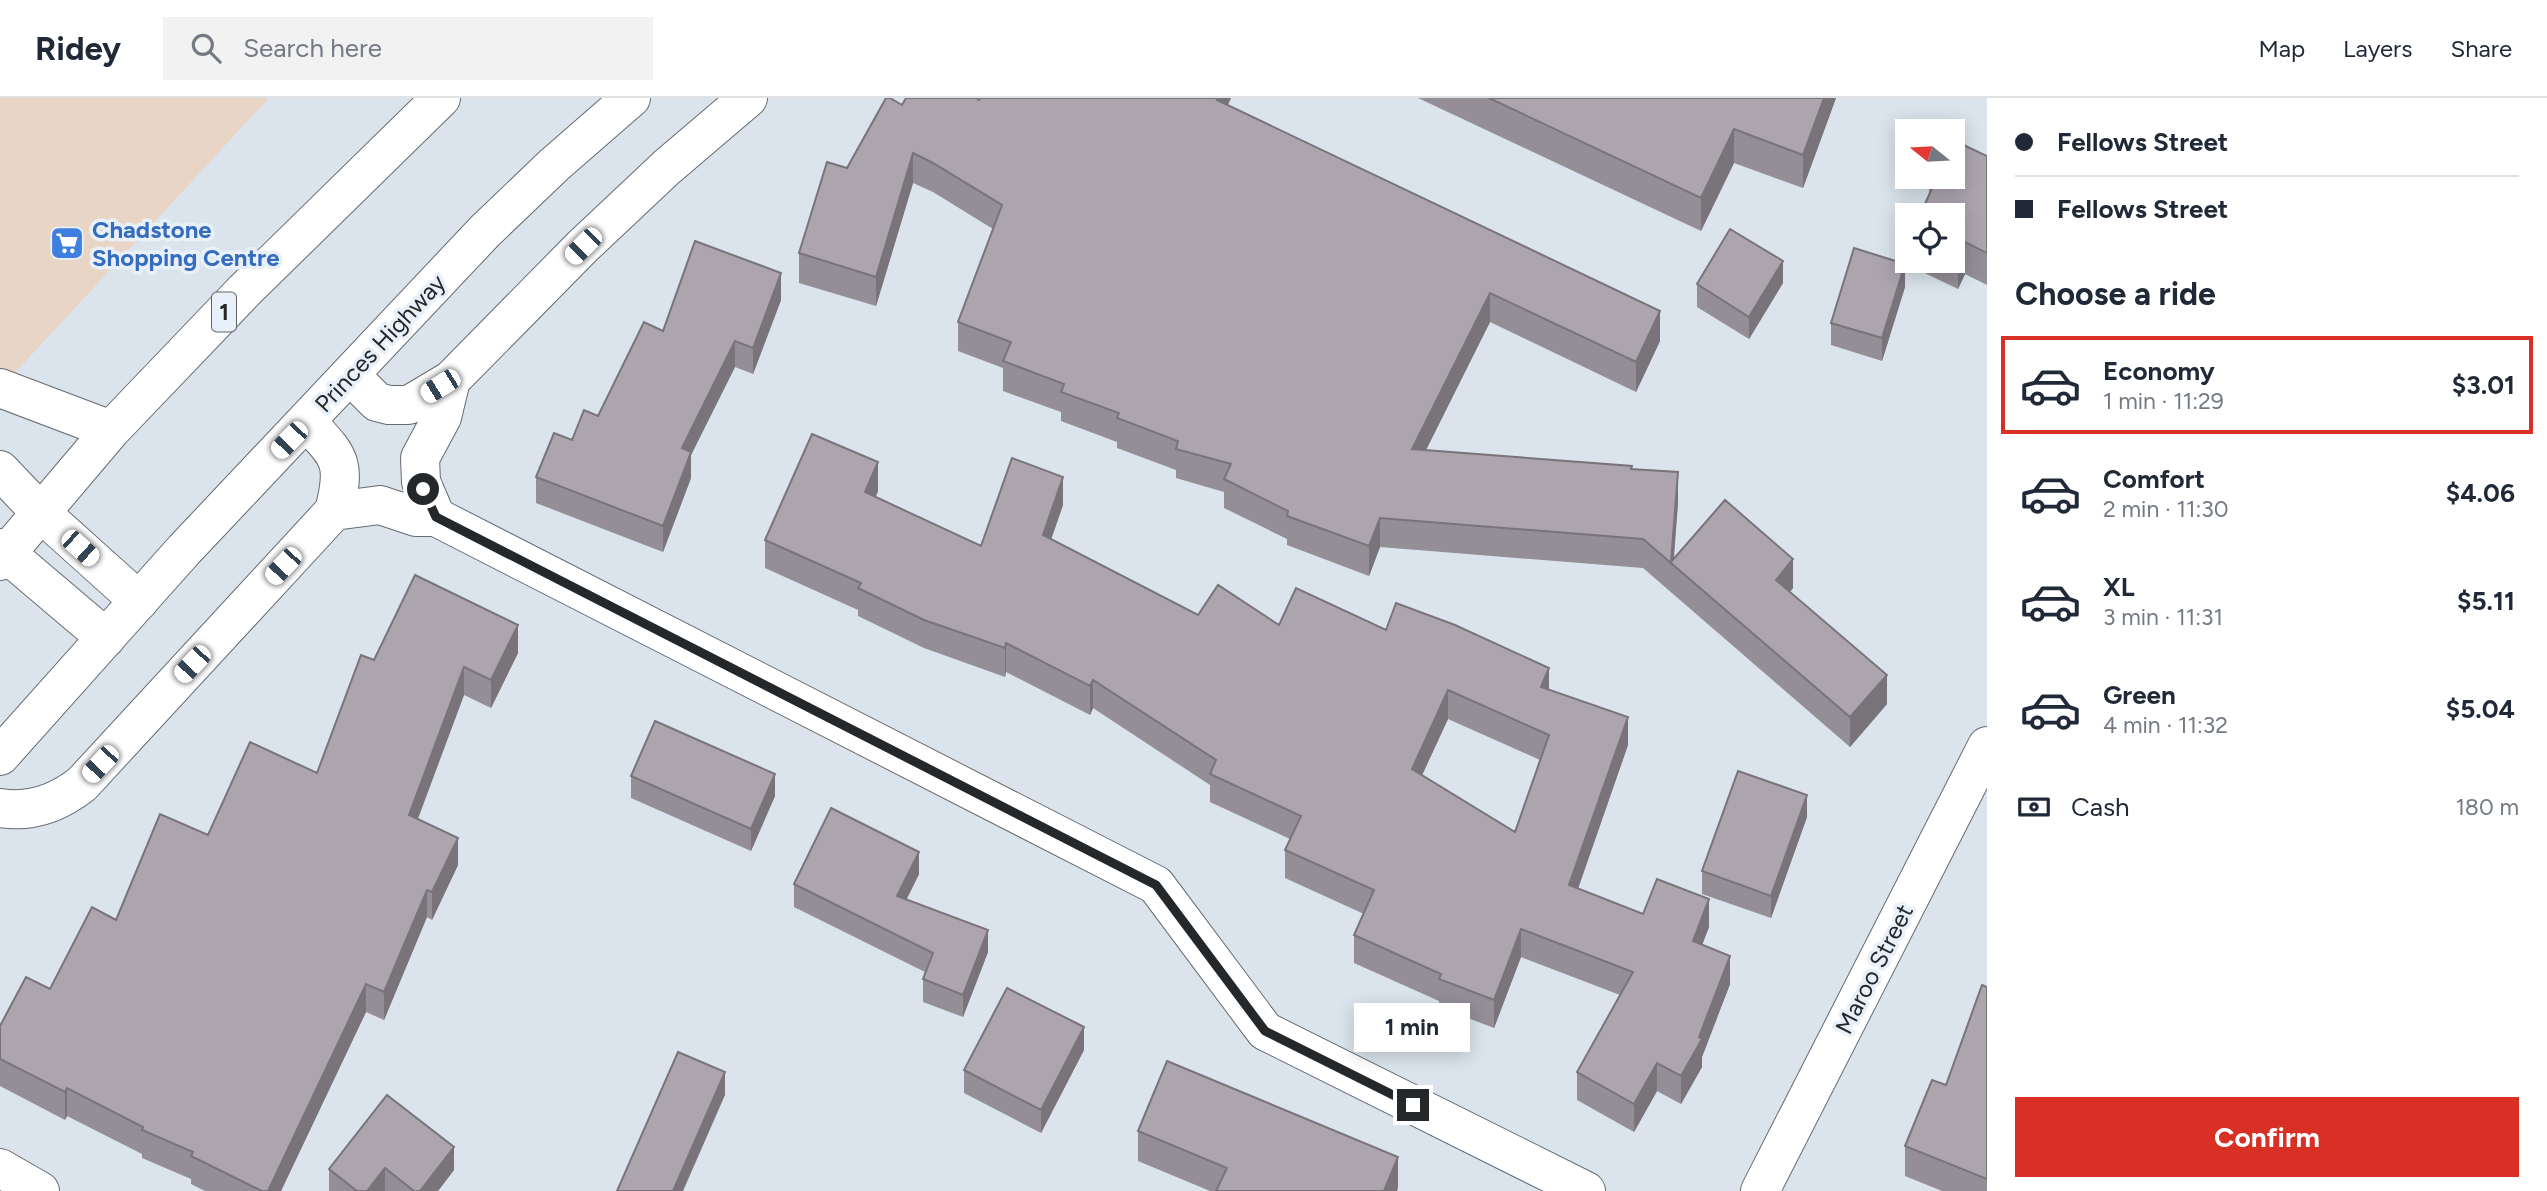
<!DOCTYPE html>
<html lang="en">
<head>
<meta charset="utf-8">
<style>
  body { margin:0; font-family:Figtree,sans-serif; background:#f2f2f3; color:#1f2937; height:100vh; display:flex; flex-direction:column; font-size:26px; white-space:nowrap }
  * { box-sizing:border-box; margin:0 }
  p { font-size:23px; color:#747a83 }
  .icon { flex:none; width:38px; height:38px; fill:none; stroke:currentColor; stroke-width:2; stroke-linecap:round; stroke-linejoin:round }
  .map { position:relative; flex:1; overflow:hidden }
  .sheet { display:flex; flex-direction:column; background:#fff; width:560px }
  .sheet>* { flex:none }
  .top-card { display:grid; align-content:center; height:154px; padding:0 28px; background:#fff }
  .needle { width:46px; rotate:288deg }
  .fabs { position:absolute; left:1895px; top:21px; display:grid; gap:14px }
  .fabs a { display:grid; place-items:center; width:70px; height:70px; border-radius:0px; background:#fff; box-shadow:0 4px 18px #0003; font-size:35px }
  .end { position:absolute; width:32px; height:32px; margin:-16px; border:9px solid #24282b; background:#fff; box-shadow:0 0 0 4px #fff }
  .from { border-radius:50% }
  .bubble { position:absolute; height:49px; border-radius:0px; background:#fff; box-shadow:0 4px 18px #0003; font-size:23px; font-weight:700; line-height:49px; text-align:center }
  .car { position:absolute; width:21px; height:42px; margin:-21px -10px; border-radius:9px; box-shadow:0 0 5px 2px #0007; background:linear-gradient(#fff 24%,#345 0 40%,#fff 0 76%,#345 0 86%,#fff 0) }
  .top-card b { display:flex; align-items:center; gap:24px; height:66px; font-size:26px }
  .top-card b+b { border-top:2px solid #e0e1e3 }
  .top-card i { width:18px; height:18px; background:#1f2937 }
  ul { padding:0; list-style:none }
  li { display:flex; align-items:center; gap:21px; height:98px; margin:0 14px 10px; padding:0 14px; border:4px solid transparent; border-radius:0px }
  li div { flex:1 }
  li b { display:block; font-size:26px }
  li em { font-style:normal; font-weight:700 }
  li.current { border-color:#d93025 }
  li>.icon { width:63px; height:63px; stroke-width:1.5 }
  h2 { padding:0 28px; font-size:32px; line-height:84px }
  .pay { display:flex; align-items:center; gap:18px; height:77px; padding:0 28px; font-size:26px }
  .pay p { margin-inline-start:auto }
  .cta { display:flex; gap:14px; margin-top:auto; padding:14px 28px }
  .cta a { flex:1; height:80px; border-radius:0px; background:#d93025; color:#fff; font-size:28px; font-weight:700; line-height:80px; text-align:center }
  header { display:flex; align-items:center; gap:42px; box-sizing:border-box; height:98px; padding:0 35px; background:#fff; border-bottom:2px solid #e0e1e3 }
  header strong { font-size:33px }
  nav { display:flex; gap:38px; margin-inline-start:auto; font-size:24px }
  .search { width:490px; height:63px; background:#f2f2f3; display:flex; align-items:center; gap:18px; box-sizing:border-box; padding:0 24px; border-radius:0px; color:#747a83; font-size:26px }
  main { display:flex; flex:1; min-height:0 }
  .map>svg:first-child { display:block }
  .commercial { fill:#e9d5c6 }
  .lines { fill:none; stroke-linecap:round; stroke-linejoin:round }
  .minor-casing { stroke:#636b73; stroke-width:40 }
  .tertiary-casing { stroke:#636b73; stroke-width:40 }
  .trunk-casing { stroke:#636b73; stroke-width:40 }
  .minor { stroke:#fff; stroke-width:38 }
  .tertiary { stroke:#fff; stroke-width:38 }
  .trunk { stroke:#fff; stroke-width:38 }
  .wall { fill:#948e96; fill-rule:evenodd }
  .shaded-wall { fill:#78747a }
  .building { fill:#aca5ae; stroke:#78747a; stroke-width:2; fill-rule:evenodd }
  .route { stroke:#24282b; stroke-width:9 }
  .labels { text-anchor:middle; dominant-baseline:central; stroke-width:7; stroke-linejoin:round; paint-order:stroke }
  .shield { fill:#e8f1fa; stroke:#5f6469; stroke-width:2 }
  .shield-label { font-size:23px; font-weight:bold; fill:#24282b }
  .shop-label { font-size:24px; font-weight:bold; fill:#366cbe; stroke:#e8f1fa; text-anchor:start }
  .street-label { font-size:24px; fill:#24282b; stroke:#e8f1fa }
</style>
</head>
<body>
<header>
<strong>Ridey</strong>
<div class="search"><svg class="icon" aria-label="search" viewBox="0 0 24 24"><circle cx="10" cy="10" r="6"/><path d="M15 15l6 6"/></svg>Search here</div>
<nav><a>Map</a><a>Layers</a><a>Share</a></nav>
</header>
<main>
<div class="map">
<svg width="1987" height="1093" viewBox="0 0 1987 1093">
  <rect width="100%" height="100%" fill="#dbe4ed"/>
  <path class="commercial" d="M 0,0 L 269,0 L 0,291 Z"/>
  <g class="lines">
    <g class="minor-casing">
      <path id="minor" d="M 351,278 L 377,304 L 389,307 L 409,307 L 451,282 L 583,148 L 667,69 L 748,0
        M 307,324 C 339,359 347,363 334,413
        M 0,372 L 40,414 L 139,503
        M 436,419 L 421,384 L 420,360 L 442,319 L 451,282
        M 0,450 L 106,540
        M 0,710 C 31,715 58,705 82,686 L 334,413 L 380,407 L 416,419 L 436,419 L 1156,787 L 1265,933 L 1586,1093
        M 1760,1093 L 1987,648"/>
    </g>
    <g class="tertiary-casing">
      <path id="tertiary" d="M 0,1070 L 40,1093"/>
    </g>
    <g class="trunk-casing">
      <path id="trunk" d="M 0,290 L 111,332
        M 0,463 L 111,332 L 244,193 L 441,0
        M 0,658 L 184,452 L 485,133 L 554,67 L 631,0"/>
    </g>
    <use href="#minor" class="minor"/>
    <use href="#tertiary" class="tertiary"/>
    <use href="#trunk" class="trunk"/>
  </g>
  <path class="wall" d="M 980,0 L 1231,0 L 1227,7 L 1660,243 L 1636,294 L 1490,224 L 1426,352 L 1632,371 L 1678,404 L 1674,461 L 1793,490 L 1790,494 L 1887,606 L 1850,649 L 1643,470 L 1380,449 L 1369,478 L 1287,447 L 1287,441 L 1224,410 L 1224,394 L 1176,380 L 1176,372 L 1117,350 L 1117,344 L 1061,323 L 1061,314 L 1003,293 L 1003,270 L 958,253 L 958,224 L 993,131 L 933,94 L 913,85 L 876,208 L 799,185 L 799,155 L 847,70 L 902,7 L 979,2 Z
    M 1418,0 L 1836,0 L 1803,90 L 1734,65 L 1701,133 Z
    M 1987,58 L 1987,187 L 1965,176 L 1958,191 L 1912,169 L 1912,163 L 1953,163 L 1953,117 L 1929,97 L 1929,84 Z
    M 1783,185 L 1749,241 L 1697,209 L 1697,186 Z
    M 1905,189 L 1882,263 L 1831,247 L 1831,225 Z
    M 781,202 L 753,276 L 735,269 L 691,357 L 691,380 L 663,454 L 536,405 L 536,379 L 598,318 L 663,233 Z
    M 878,393 L 876,399 L 981,448 L 1063,407 L 1051,441 L 1198,517 L 1279,527 L 1386,532 L 1549,591 L 1628,647 L 1578,791 L 1643,816 L 1709,829 L 1702,847 L 1730,886 L 1702,959 L 1702,969 L 1681,1006 L 1657,993 L 1634,1034 L 1577,1002 L 1577,974 L 1620,897 L 1521,859 L 1494,930 L 1439,909 L 1439,903 L 1354,865 L 1354,837 L 1364,816 L 1285,780 L 1285,752 L 1290,741 L 1210,704 L 1210,687 L 1093,610 L 1090,617 L 1006,574 L 1005,579 L 924,550 L 858,518 L 858,512 L 765,470 L 765,442 ZM 1448,621 L 1540,662 L 1515,734 L 1422,677 Z
    M 518,555 L 491,610 L 464,597 L 417,721 L 458,767 L 432,822 L 427,819 L 384,922 L 366,914 L 281,1093 L 205,1093 L 191,1086 L 191,1081 L 142,1060 L 142,1056 L 67,1018 L 65,1022 L 0,988 L 0,928 L 50,891 L 116,822 L 208,737 L 317,675 L 374,562 Z
    M 631,678 L 775,698 L 751,753 L 631,700 Z
    M 1807,719 L 1771,820 L 1702,796 L 1702,773 Z
    M 919,776 L 906,802 L 988,854 L 963,919 L 923,904 L 923,881 L 925,874 L 794,809 L 794,786 Z
    M 1987,889 L 1987,1093 L 1942,1093 L 1905,1078 L 1905,1048 L 1946,987 Z
    M 1084,952 L 1041,1035 L 964,995 L 964,972 Z
    M 387,997 L 454,1072 L 438,1093 L 329,1093 L 329,1071 Z
    M 1138,1033 L 1398,1089 L 1397,1093 L 1210,1093 L 1138,1063 Z"/>
  <path class="shaded-wall" d="M 1218,0 L 1231,0 L 1217,32 L 1217,2 Z
    M 1824,0 L 1836,0 L 1803,90 L 1803,57 Z
    M 1734,31 L 1734,65 L 1701,133 L 1701,100 Z
    M 913,55 L 913,85 L 876,208 L 876,179 Z
    M 1965,144 L 1965,176 L 1958,191 L 1958,159 Z
    M 1783,163 L 1783,185 L 1749,241 L 1749,219 Z
    M 1905,166 L 1905,189 L 1882,263 L 1882,240 Z
    M 781,175 L 781,202 L 753,276 L 753,250 Z
    M 1490,195 L 1490,224 L 1412,380 L 1412,351 Z
    M 1660,213 L 1660,243 L 1636,294 L 1636,264 Z
    M 735,243 L 735,269 L 691,357 L 691,380 L 663,454 L 663,428 L 682,350 Z
    M 878,364 L 878,393 L 865,422 L 865,394 Z
    M 1678,374 L 1678,404 L 1673,467 L 1671,465 Z
    M 1063,379 L 1063,407 L 1043,465 L 1043,437 Z
    M 1380,420 L 1380,449 L 1369,478 L 1369,448 Z
    M 1793,461 L 1793,490 L 1776,511 L 1776,482 Z
    M 518,527 L 518,555 L 491,610 L 491,582 Z
    M 1006,545 L 1006,574 L 1005,579 L 1005,550 Z
    M 464,569 L 464,597 L 409,745 L 409,717 Z
    M 1549,570 L 1549,598 L 1541,589 Z
    M 1887,577 L 1887,606 L 1850,649 L 1850,619 Z
    M 1093,582 L 1093,610 L 1090,617 L 1090,588 Z
    M 1448,592 L 1448,621 L 1412,699 L 1412,671 Z
    M 1628,619 L 1628,647 L 1569,816 L 1569,787 Z
    M 775,676 L 775,698 L 751,753 L 751,731 Z
    M 1807,697 L 1807,719 L 1771,820 L 1771,798 Z
    M 458,740 L 458,767 L 432,822 L 432,794 Z
    M 919,754 L 919,776 L 897,821 L 897,798 Z
    M 427,792 L 427,819 L 384,922 L 384,894 Z
    M 1709,801 L 1709,829 L 1693,871 L 1693,843 Z
    M 1521,831 L 1521,859 L 1494,930 L 1494,902 Z
    M 988,832 L 988,854 L 963,919 L 963,897 Z
    M 1730,858 L 1730,886 L 1702,959 L 1702,969 L 1681,1006 L 1681,978 L 1699,939 Z
    M 366,886 L 366,914 L 281,1093 L 268,1093 Z
    M 1084,929 L 1084,952 L 1041,1035 L 1041,1012 Z
    M 1657,965 L 1657,993 L 1634,1034 L 1634,1006 Z
    M 725,974 L 725,997 L 683,1093 L 673,1093 Z
    M 67,990 L 67,1018 L 65,1022 L 65,994 Z
    M 454,1049 L 454,1072 L 438,1093 L 420,1093 Z
    M 1398,1059 L 1398,1089 L 1397,1093 L 1384,1093 Z
    M 385,1070 L 385,1093 L 367,1093 Z"/>
  <path class="building" d="M 886,0 L 890,0 L 902,7 L 906,0 L 976,0 L 979,2 L 980,0 L 1218,0 L 1217,2 L 1660,213 L 1636,264 L 1490,195 L 1412,351 L 1632,368 L 1631,371 L 1678,374 L 1671,464 L 1725,402 L 1793,461 L 1776,482 L 1887,577 L 1850,619 L 1643,441 L 1380,420 L 1369,448 L 1287,418 L 1288,413 L 1224,381 L 1231,366 L 1176,351 L 1178,343 L 1117,320 L 1119,315 L 1061,294 L 1064,286 L 1003,263 L 1011,244 L 958,224 L 1002,107 L 933,65 L 913,55 L 876,179 L 799,155 L 827,64 L 847,70 Z
    M 1489,0 L 1824,0 L 1803,57 L 1734,31 L 1701,100 Z
    M 1953,42 L 1987,58 L 1987,155 L 1965,144 L 1958,159 L 1953,157 L 1953,117 L 1920,117 L 1934,86 L 1929,84 L 1932,79 L 1953,79 Z
    M 1730,131 L 1783,163 L 1749,219 L 1697,186 Z
    M 695,143 L 781,175 L 753,250 L 735,243 L 682,350 L 691,354 L 663,428 L 536,379 L 554,335 L 572,342 L 584,312 L 598,318 L 644,224 L 663,233 Z
    M 1854,150 L 1905,166 L 1882,240 L 1831,225 Z
    M 812,336 L 878,364 L 865,394 L 981,448 L 1012,360 L 1063,379 L 1043,437 L 1198,517 L 1218,487 L 1279,527 L 1296,490 L 1386,532 L 1396,505 L 1455,527 L 1549,570 L 1541,589 L 1628,619 L 1569,787 L 1643,816 L 1657,781 L 1709,801 L 1693,843 L 1730,858 L 1699,939 L 1702,941 L 1681,978 L 1657,965 L 1634,1006 L 1577,974 L 1633,874 L 1521,831 L 1494,902 L 1439,881 L 1441,876 L 1354,837 L 1374,792 L 1285,752 L 1301,718 L 1210,676 L 1216,662 L 1093,582 L 1090,588 L 1006,545 L 1005,550 L 924,522 L 858,490 L 861,485 L 765,442 ZM 1448,592 L 1549,637 L 1515,734 L 1412,671 Z
    M 415,477 L 518,527 L 491,582 L 464,569 L 409,717 L 458,740 L 432,794 L 427,792 L 384,894 L 366,886 L 268,1093 L 262,1093 L 191,1058 L 193,1054 L 142,1032 L 143,1029 L 67,990 L 65,994 L 0,961 L 0,928 L 26,879 L 50,891 L 92,809 L 116,822 L 160,716 L 208,737 L 250,644 L 317,675 L 361,557 L 374,562 Z
    M 655,623 L 775,676 L 751,731 L 631,678 Z
    M 1738,673 L 1807,697 L 1771,798 L 1702,773 Z
    M 831,710 L 919,754 L 897,798 L 988,832 L 963,897 L 923,881 L 933,855 L 794,786 Z
    M 1982,887 L 1987,889 L 1987,1081 L 1905,1048 L 1932,982 L 1946,987 Z
    M 1007,890 L 1084,929 L 1041,1012 L 964,972 Z
    M 678,954 L 725,974 L 673,1093 L 617,1093 Z
    M 1167,963 L 1398,1059 L 1384,1093 L 1216,1093 L 1227,1070 L 1138,1033 Z
    M 387,997 L 454,1049 L 420,1093 L 414,1093 L 385,1070 L 367,1093 L 357,1093 L 329,1071 Z"/>
  <g class="lines">
    <path class="route" d="M 423,391 L 436,419 L 1156,787 L 1265,933 L 1413,1007"/>
  </g>
  <defs>
    <g id="supermarket-square" transform="scale(1.75)"><rect x="-9" y="-9" width="18" height="18" rx="4" fill="#3f7fe0" stroke="#e8f1fa"/><path d="M-6-5.5h2.5l.6 2H6L4.5 2H-2.5L-4.4-4H-6ZM-1.5 3.2a1.3 1.3 0 1 0 .1 0ZM3 3.2a1.3 1.3 0 1 0 .1 0Z" fill="#fff"/></g>
  </defs>
  <g fill-rule="evenodd">
    <use href="#supermarket-square" x="67" y="145"/>
  </g>
  <g class="labels">
    <rect class="shield" x="212" y="194.5" width="24" height="39" rx="5"/>
    <g class="shield-label">
      <text x="224" y="214">1</text>
    </g>
    <g class="shop-label">
      <text x="92" y="131">Chadstone<tspan x="92" dy="28">Shopping Centre</tspan></text>
    </g>
    <g class="street-label">
      <text transform="translate(380 245) rotate(-47)">Princes Highway</text>
      <text transform="translate(1874 871) rotate(-63)">Maroo Street</text>
    </g>
  </g>
</svg>
<div class="fabs">
<a><svg class="needle" viewBox="-14 -14 28 28"><path d="M0-13l5 13h-10z" fill="#e53935"/><path d="M0 13l5-13h-10z" fill="#747a83"/></svg></a>
<a><svg class="icon" aria-label="locate" viewBox="0 0 24 24"><circle cx="12" cy="12" r="6"/><path d="M12 2v4M12 18v4M2 12h4M18 12h4"/></svg></a>
</div>
<i class="end from" style="left:423px;top:391px"></i>
<i class="end" style="left:1413px;top:1007px"></i>
<div class="bubble" style="left:1354px;top:905px;width:116px">1 min</div>
<i class="car" style="left:583px;top:148px;rotate:225deg"></i>
<i class="car" style="left:440px;top:288px;rotate:238deg"></i>
<i class="car" style="left:289px;top:342px;rotate:224deg"></i>
<i class="car" style="left:80px;top:450px;rotate:132deg"></i>
<i class="car" style="left:283px;top:468px;rotate:223deg"></i>
<i class="car" style="left:192px;top:566px;rotate:223deg"></i>
<i class="car" style="left:100px;top:666px;rotate:223deg"></i>
</div>
<section class="sheet">
<div class="top-card">
<b><i class="from"></i>Fellows Street</b>
<b><i></i>Fellows Street</b>
</div>
<h2>Choose a ride</h2>
<ul>
<li class="current"><svg class="icon" aria-label="car" viewBox="0 0 24 24"><path d="M5 17H2v-5l4-1 3-4h7l3 4 3 1v5h-3M9 17h6M6 11h13"/><circle cx="7" cy="17" r="2"/><circle cx="17" cy="17" r="2"/></svg><div><b>Economy</b><p>1 min · 11:29</p></div><em>$3.01</em></li>
<li><svg class="icon" aria-label="car" viewBox="0 0 24 24"><path d="M5 17H2v-5l4-1 3-4h7l3 4 3 1v5h-3M9 17h6M6 11h13"/><circle cx="7" cy="17" r="2"/><circle cx="17" cy="17" r="2"/></svg><div><b>Comfort</b><p>2 min · 11:30</p></div><em>$4.06</em></li>
<li><svg class="icon" aria-label="car" viewBox="0 0 24 24"><path d="M5 17H2v-5l4-1 3-4h7l3 4 3 1v5h-3M9 17h6M6 11h13"/><circle cx="7" cy="17" r="2"/><circle cx="17" cy="17" r="2"/></svg><div><b>XL</b><p>3 min · 11:31</p></div><em>$5.11</em></li>
<li><svg class="icon" aria-label="car" viewBox="0 0 24 24"><path d="M5 17H2v-5l4-1 3-4h7l3 4 3 1v5h-3M9 17h6M6 11h13"/><circle cx="7" cy="17" r="2"/><circle cx="17" cy="17" r="2"/></svg><div><b>Green</b><p>4 min · 11:32</p></div><em>$5.04</em></li>
</ul>
<div class="pay"><svg class="icon" aria-label="cash" viewBox="0 0 24 24"><path d="M3 7h18v10H3z"/><circle cx="12" cy="12" r="2"/></svg>Cash<p>180 m</p></div>
<div class="cta"><a>Confirm</a></div>
</section>
</main>
</body>
</html>
